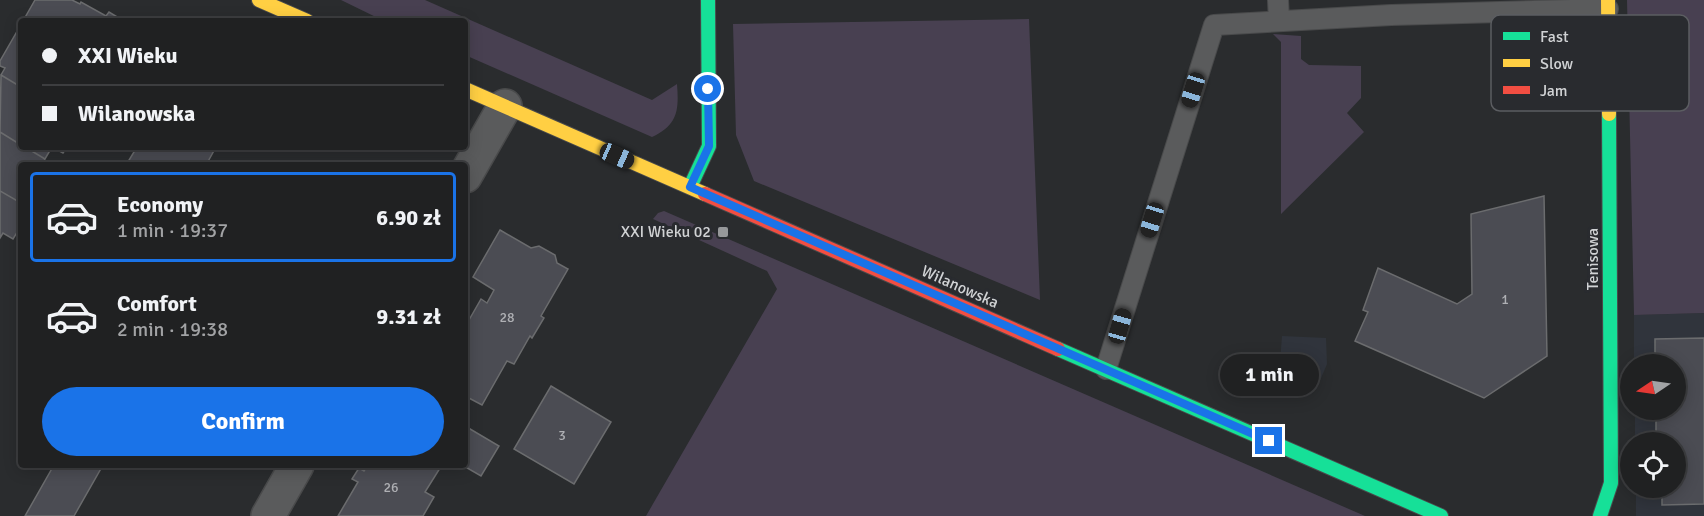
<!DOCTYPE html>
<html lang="en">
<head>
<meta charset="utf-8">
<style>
  body { margin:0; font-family:Signika,sans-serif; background:#28292a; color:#f1f3f6; height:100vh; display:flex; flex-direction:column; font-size:22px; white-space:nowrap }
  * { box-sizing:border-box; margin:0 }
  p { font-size:20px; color:#a2a3a5 }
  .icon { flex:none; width:33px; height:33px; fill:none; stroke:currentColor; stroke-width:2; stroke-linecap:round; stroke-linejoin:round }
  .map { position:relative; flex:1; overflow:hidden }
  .drawer { position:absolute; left:18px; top:162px; width:450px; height:306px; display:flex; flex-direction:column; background:#202122; border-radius:6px; box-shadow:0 3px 15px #0003,0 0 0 2px #3d3e40 }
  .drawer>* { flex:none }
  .hud { position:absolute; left:18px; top:18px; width:450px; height:132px; border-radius:6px; box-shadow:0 3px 15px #0003,0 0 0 2px #3d3e40; display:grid; align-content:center; height:132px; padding:0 24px; background:#202122 }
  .needle { width:39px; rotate:257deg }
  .fabs { position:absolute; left:1620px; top:354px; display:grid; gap:12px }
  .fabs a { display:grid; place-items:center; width:66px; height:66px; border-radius:50%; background:#202122; box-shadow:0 3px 15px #0003,0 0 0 2px #3d3e40; font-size:30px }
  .end { position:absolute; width:27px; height:27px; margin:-14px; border:8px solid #1a73e8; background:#fff; box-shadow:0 0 0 3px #fff }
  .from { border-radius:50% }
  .bubble { position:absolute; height:42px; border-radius:21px; background:#202122; box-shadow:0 3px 15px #0003,0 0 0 2px #3d3e40; font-size:20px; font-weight:700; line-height:42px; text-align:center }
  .car { position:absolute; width:18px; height:36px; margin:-18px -9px; border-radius:8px; box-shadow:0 0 4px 2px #0007; background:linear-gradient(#222 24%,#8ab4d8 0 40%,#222 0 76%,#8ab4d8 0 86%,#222 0) }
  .hud b { display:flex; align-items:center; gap:21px; height:57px; font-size:22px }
  .hud b+b { border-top:2px solid #3d3e40 }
  .hud i { width:15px; height:15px; background:#f1f3f6 }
  ul { padding:10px 0 0; list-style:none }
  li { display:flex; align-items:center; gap:18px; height:90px; margin:0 12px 9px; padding:0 12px; border:3px solid transparent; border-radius:6px }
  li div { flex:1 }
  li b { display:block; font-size:22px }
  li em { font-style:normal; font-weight:700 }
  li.selected { border-color:#1a73e8 }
  li>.icon { width:54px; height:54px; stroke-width:1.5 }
  .cta { display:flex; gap:12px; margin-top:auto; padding:12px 24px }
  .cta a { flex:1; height:69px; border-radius:36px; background:#1a73e8; color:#fff; font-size:24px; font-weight:700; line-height:69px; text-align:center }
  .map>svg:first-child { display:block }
  .built { fill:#30343c }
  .green { fill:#484051 }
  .building { fill:#4b4c53; stroke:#6b6c6e; stroke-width:1.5 }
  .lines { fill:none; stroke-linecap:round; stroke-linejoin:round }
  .lane-casing { stroke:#494a4b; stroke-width:22 }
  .street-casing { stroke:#494a4b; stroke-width:36 }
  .fast-casing { stroke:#494a4b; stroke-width:16 }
  .slow-casing { stroke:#494a4b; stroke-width:16 }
  .jam-casing { stroke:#494a4b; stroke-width:16 }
  .lane { stroke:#5a5b5c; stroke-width:20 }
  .street { stroke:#5a5b5c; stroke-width:33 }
  .fast { stroke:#16e098; stroke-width:14 }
  .slow { stroke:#ffcf43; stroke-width:14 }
  .jam { stroke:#f24e42; stroke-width:14 }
  .route { stroke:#1a73e8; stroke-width:8 }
  .poi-dot { fill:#96989a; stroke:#292b2f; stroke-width:2 }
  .labels { text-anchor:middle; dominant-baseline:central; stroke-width:6; stroke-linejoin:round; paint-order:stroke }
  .number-label { font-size:14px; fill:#afb0b4 }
  .poi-label { font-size:16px; fill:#d0d2d4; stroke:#292b2f; text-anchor:end }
  .street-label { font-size:16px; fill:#d0d2d4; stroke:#292b2f }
  .key { fill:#292b2f; stroke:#5b5d61; stroke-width:1.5 }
  .key-label { font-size:16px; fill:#d0d2d4 }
</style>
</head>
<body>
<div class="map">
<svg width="1704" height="516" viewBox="0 0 1704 516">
  <rect width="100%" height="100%" fill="#2a2c2e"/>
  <path class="built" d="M 1704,313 L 1704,516 L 1636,516 L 1636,488 L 1676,488 L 1676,442 L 1635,442 L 1635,410 L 1676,410 L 1676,364 L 1634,364 L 1634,315 Z
    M 1282,336 L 1326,338 L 1327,364 L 1316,390 L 1279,374 Z"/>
  <path class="green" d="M 341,0 L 425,0 L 652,100 L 677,84 C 679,110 678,125 652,137 L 465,55 L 465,21 L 384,21 Z
    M 1627,0 L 1704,0 L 1704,313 L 1634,315 Z
    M 1029,19 L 1040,300 L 754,181 L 736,135 L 733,24 Z
    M 1273,34 L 1301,36 L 1301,59 L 1309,65 L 1361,66 L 1361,98 L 1347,113 L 1364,132 L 1281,214 L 1281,42 Z
    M 664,211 L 1365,516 L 646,516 L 777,289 L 767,271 L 653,219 L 658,213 Z"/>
  <path class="building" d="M 35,0 L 72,0 L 80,4 L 81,2 L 106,16 L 109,12 L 124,21 L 23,21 Z
    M 19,28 L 21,29 L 21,87 L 1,75 L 5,68 L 0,66 L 0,61 Z
    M 1,75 L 21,87 L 21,145 L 0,132 Z
    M 0,132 L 21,145 L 21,147 L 25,147 L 45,159 L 42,165 L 21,165 L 21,203 L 0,191 Z
    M 25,147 L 67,147 L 63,153 L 52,147 L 45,159 Z
    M 137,147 L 216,147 L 206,165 L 126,165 Z
    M 0,191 L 21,203 L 21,226 L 13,239 L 3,233 L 0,238 Z
    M 1544,196 L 1547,356 L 1484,398 L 1355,341 L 1368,312 L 1363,310 L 1378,268 L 1457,304 L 1472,294 L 1471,214 Z
    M 500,230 L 531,248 L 539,246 L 555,255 L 557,263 L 568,269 L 541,316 L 544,318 L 532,338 L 530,336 L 514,364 L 507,361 L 482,405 L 465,396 L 465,341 L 468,335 L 465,333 L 465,327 L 481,299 L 487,303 L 494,290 L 473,277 Z
    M 1704,338 L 1704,504 L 1662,505 L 1662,488 L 1676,488 L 1676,442 L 1661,442 L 1661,436 L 1656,436 L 1656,410 L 1676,410 L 1676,364 L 1655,364 L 1655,339 Z
    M 1291,361 L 1310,370 L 1303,385 L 1284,377 Z
    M 551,386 L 611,422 L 574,484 L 514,449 Z
    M 465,426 L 499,446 L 481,476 L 462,465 L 465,465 Z
    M 54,465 L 103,465 L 74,516 L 25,516 Z
    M 368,465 L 442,465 L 425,492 L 434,497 L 423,516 L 338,516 L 358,482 L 352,479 L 359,468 L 364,471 Z"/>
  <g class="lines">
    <g class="lane-casing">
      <path id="lane" d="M 1278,0 L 1279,21
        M 1106,369 L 1214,25 L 1391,15 L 1608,9"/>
    </g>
    <g class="street-casing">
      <path id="street" d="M 465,176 L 505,106
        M 268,516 L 297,465"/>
    </g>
    <g class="fast-casing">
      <path id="fast" d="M 690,187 L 709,146 L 708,0
        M 1058,349 L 1441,516
        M 1600,516 L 1611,483 L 1609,114"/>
    </g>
    <g class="slow-casing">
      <path id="slow" d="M 259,0 L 307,21
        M 1608,0 L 1609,114
        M 465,89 L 705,194"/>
    </g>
    <g class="jam-casing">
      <path id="jam" d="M 705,194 L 1058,349"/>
    </g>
    <use href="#lane" class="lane"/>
    <use href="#street" class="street"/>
    <use href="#fast" class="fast"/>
    <use href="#slow" class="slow"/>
    <use href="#jam" class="jam"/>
  </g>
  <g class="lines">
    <path class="route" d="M 708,89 L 709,146 L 690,187 L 1269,441"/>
  </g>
  <rect class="poi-dot" x="717" y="226" width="12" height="12" rx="3"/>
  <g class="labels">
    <g class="number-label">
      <text x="1505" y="299">1</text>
      <text x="507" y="317">28</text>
      <text x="562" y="435">3</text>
      <text x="391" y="487">26</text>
    </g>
    <g class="poi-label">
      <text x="711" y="232">XXI Wieku 02</text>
    </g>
    <g class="street-label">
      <text transform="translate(1593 259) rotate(-90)">Tenisowa</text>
      <text transform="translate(960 287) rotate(24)">Wilanowska</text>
    </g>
  </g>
  <rect x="1491" y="15" width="198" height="96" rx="9" class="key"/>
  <rect x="1503" y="32" width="27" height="8" fill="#16e098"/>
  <rect x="1503" y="59" width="27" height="8" fill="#ffcf43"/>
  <rect x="1503" y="86" width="27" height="8" fill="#f24e42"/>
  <g class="key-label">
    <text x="1540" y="42">Fast</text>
    <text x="1540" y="69">Slow</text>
    <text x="1540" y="96">Jam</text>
  </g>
</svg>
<div class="fabs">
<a><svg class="needle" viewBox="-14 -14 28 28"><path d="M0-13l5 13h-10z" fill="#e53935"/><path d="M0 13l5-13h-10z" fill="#a2a3a5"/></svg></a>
<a><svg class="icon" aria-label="locate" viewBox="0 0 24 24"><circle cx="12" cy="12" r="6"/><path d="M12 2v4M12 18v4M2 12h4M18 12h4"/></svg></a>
</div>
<i class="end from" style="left:708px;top:89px"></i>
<i class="end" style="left:1269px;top:441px"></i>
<div class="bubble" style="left:1220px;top:354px;width:99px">1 min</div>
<i class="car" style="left:1193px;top:90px;rotate:197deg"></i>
<i class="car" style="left:617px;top:156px;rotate:114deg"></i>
<i class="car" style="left:1152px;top:220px;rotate:197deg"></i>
<i class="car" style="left:1120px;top:326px;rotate:16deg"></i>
<div class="hud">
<b><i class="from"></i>XXI Wieku</b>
<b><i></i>Wilanowska</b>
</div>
<section class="drawer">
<ul>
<li class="selected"><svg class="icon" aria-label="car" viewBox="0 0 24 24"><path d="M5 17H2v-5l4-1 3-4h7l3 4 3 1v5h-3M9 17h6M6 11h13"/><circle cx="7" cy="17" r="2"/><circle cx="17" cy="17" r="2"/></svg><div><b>Economy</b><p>1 min · 19:37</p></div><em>6.90 zł</em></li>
<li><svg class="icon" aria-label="car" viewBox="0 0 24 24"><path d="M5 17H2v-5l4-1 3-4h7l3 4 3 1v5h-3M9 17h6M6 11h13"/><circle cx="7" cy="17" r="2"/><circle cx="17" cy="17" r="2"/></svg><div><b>Comfort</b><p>2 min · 19:38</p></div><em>9.31 zł</em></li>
</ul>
<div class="cta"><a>Confirm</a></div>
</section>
</div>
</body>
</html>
